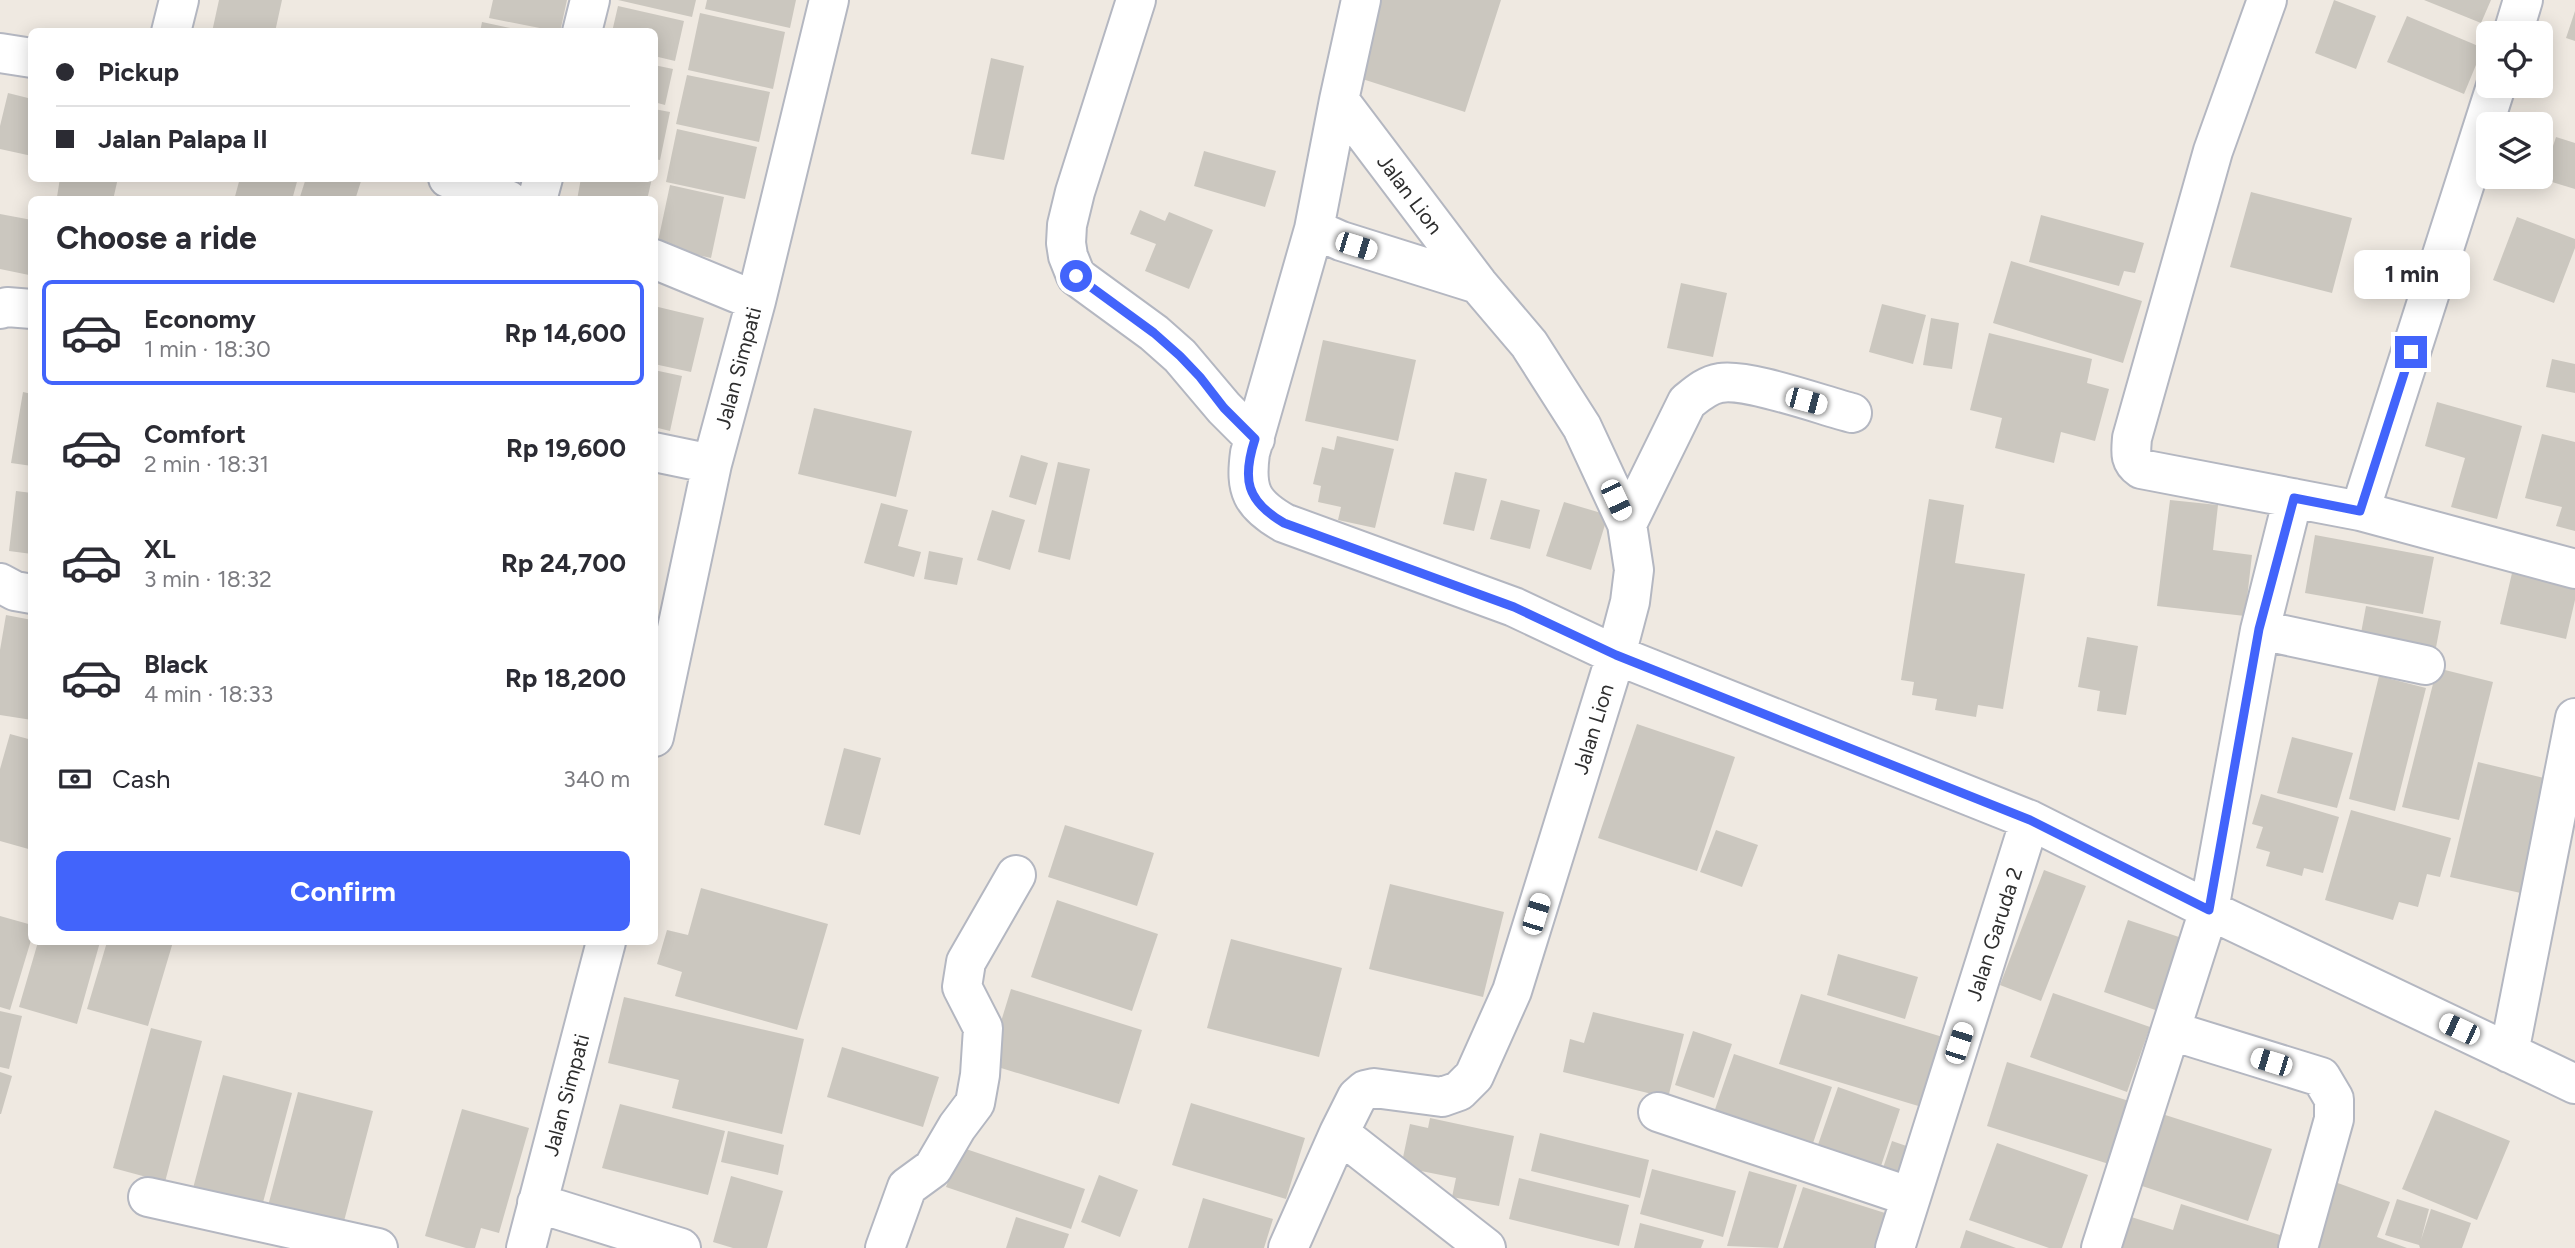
<!DOCTYPE html>
<html lang="en">
<head>
<meta charset="utf-8">
<style>
  body { margin:0; font-family:Figtree,sans-serif; background:#f2f2f3; color:#2b2b33; height:100vh; display:flex; flex-direction:column; font-size:26px; white-space:nowrap }
  * { box-sizing:border-box; margin:0 }
  p { font-size:23px; color:#7c7c81 }
  .icon { flex:none; width:38px; height:38px; fill:none; stroke:currentColor; stroke-width:2; stroke-linecap:round; stroke-linejoin:round }
  .map { position:relative; flex:1; overflow:hidden }
  .panel { position:absolute; left:28px; top:196px; width:630px; height:749px; display:flex; flex-direction:column; background:#fff; border-radius:10px; box-shadow:0 4px 18px #0003 }
  .panel>* { flex:none }
  .banner { position:absolute; left:28px; top:28px; width:630px; height:154px; border-radius:10px; box-shadow:0 4px 18px #0003; display:grid; align-content:center; height:154px; padding:0 28px; background:#fff }
  .fabs { position:absolute; left:2476px; top:21px; display:grid; gap:14px }
  .fabs a { display:grid; place-items:center; width:77px; height:77px; border-radius:10px; background:#fff; box-shadow:0 4px 18px #0003; font-size:35px }
  .end { position:absolute; width:32px; height:32px; margin:-16px; border:9px solid #4264fb; background:#fff; box-shadow:0 0 0 4px #fff }
  .from { border-radius:50% }
  .bubble { position:absolute; height:49px; border-radius:10px; background:#fff; box-shadow:0 4px 18px #0003; font-size:23px; font-weight:700; line-height:49px; text-align:center }
  .car { position:absolute; width:21px; height:42px; margin:-21px -10px; border-radius:9px; box-shadow:0 0 5px 2px #0007; background:linear-gradient(#fff 24%,#345 0 40%,#fff 0 76%,#345 0 86%,#fff 0) }
  .banner b { display:flex; align-items:center; gap:24px; height:66px; font-size:26px }
  .banner b+b { border-top:2px solid #e1e1e2 }
  .banner i { width:18px; height:18px; background:#2b2b33 }
  ul { padding:0; list-style:none }
  li { display:flex; align-items:center; gap:21px; height:105px; margin:0 14px 10px; padding:0 14px; border:4px solid transparent; border-radius:10px }
  li div { flex:1 }
  li b { display:block; font-size:26px }
  li em { font-style:normal; font-weight:700 }
  li.selected { border-color:#4264fb }
  li>.icon { width:63px; height:63px; stroke-width:1.5 }
  h2 { padding:0 28px; font-size:32px; line-height:84px }
  .pay { display:flex; align-items:center; gap:18px; height:77px; padding:0 28px; font-size:26px }
  .pay p { margin-inline-start:auto }
  .action { display:flex; gap:14px; margin-top:auto; padding:14px 28px }
  .action a { flex:1; height:80px; border-radius:10px; background:#4264fb; color:#fff; font-size:28px; font-weight:700; line-height:80px; text-align:center }
  .map>svg:first-child { display:block }
  .building { fill:#cbc7bf }
  .lines { fill:none; stroke-linecap:round; stroke-linejoin:round }
  .street-casing { stroke:#b4b7c1; stroke-width:42 }
  .street { stroke:#fff; stroke-width:38 }
  .route { stroke:#4264fb; stroke-width:9 }
  .labels { text-anchor:middle; dominant-baseline:central; stroke-width:6; stroke-linejoin:round; paint-order:stroke }
  .street-label { font-size:21px; fill:#2e2e2e; stroke:#fff }
</style>
</head>
<body>
<div class="map">
<svg width="2575" height="1248" viewBox="0 0 2575 1248">
  <rect width="100%" height="100%" fill="#efe9e1"/>
  <path class="building" d="M 219,0 L 282,0 L 275,32 L 212,32 Z
    M 493,0 L 567,0 L 560,32 L 489,18 Z
    M 618,0 L 696,0 L 692,17 Z
    M 707,0 L 796,0 L 790,28 L 705,9 Z
    M 1377,0 L 1501,0 L 1465,112 L 1353,76 Z
    M 2334,0 L 2376,16 L 2356,69 L 2315,53 Z
    M 2424,0 L 2491,0 L 2481,23 Z
    M 618,6 L 684,21 L 675,61 L 654,56 L 654,32 L 612,32 Z
    M 2575,11 L 2575,41 L 2566,38 Z
    M 700,13 L 785,32 L 773,89 L 688,70 Z
    M 2407,16 L 2483,48 L 2464,94 L 2387,62 Z
    M 482,22 L 519,30 L 518,32 L 480,32 Z
    M 991,58 L 1024,66 L 1004,160 L 971,154 Z
    M 654,65 L 673,69 L 665,105 L 654,102 Z
    M 687,75 L 770,92 L 759,142 L 676,124 Z
    M 8,93 L 32,99 L 32,156 L 0,149 L 0,126 Z
    M 654,109 L 670,112 L 660,160 L 654,159 Z
    M 677,129 L 757,147 L 745,199 L 666,182 Z
    M 2556,137 L 2575,143 L 2575,189 L 2542,179 Z
    M 1204,151 L 1276,171 L 1265,207 L 1194,186 Z
    M 60,178 L 118,178 L 113,200 L 69,200 L 57,197 Z
    M 240,178 L 298,178 L 292,200 L 234,200 Z
    M 306,178 L 362,178 L 355,200 L 299,200 Z
    M 581,178 L 652,178 L 647,200 L 577,200 Z
    M 670,185 L 724,197 L 711,258 L 657,246 Z
    M 2251,192 L 2352,218 L 2332,293 L 2230,267 Z
    M 1140,210 L 1165,221 L 1169,212 L 1213,230 L 1189,289 L 1145,271 L 1156,244 L 1130,234 Z
    M 0,214 L 32,220 L 32,261 L 29,275 L 0,269 Z
    M 2041,215 L 2144,243 L 2135,273 L 2124,271 L 2119,286 L 2029,262 Z
    M 2517,217 L 2575,239 L 2575,248 L 2554,303 L 2493,280 Z
    M 2011,261 L 2142,301 L 2123,363 L 1993,323 Z
    M 1681,283 L 1727,293 L 1713,357 L 1667,348 Z
    M 1882,304 L 1926,315 L 1913,364 L 1869,352 Z
    M 654,306 L 704,318 L 691,372 L 654,364 Z
    M 1931,318 L 1959,323 L 1952,369 L 1923,365 Z
    M 1989,333 L 2092,359 L 2087,383 L 2109,389 L 2095,441 L 2061,432 L 2054,463 L 1995,448 L 2002,418 L 1970,410 Z
    M 1323,340 L 1416,360 L 1398,441 L 1305,421 Z
    M 2552,359 L 2575,364 L 2575,393 L 2546,387 Z
    M 654,370 L 682,376 L 670,431 L 654,427 Z
    M 23,392 L 32,394 L 32,466 L 11,463 Z
    M 2437,402 L 2522,426 L 2497,519 L 2451,507 L 2465,458 L 2425,446 Z
    M 814,408 L 912,431 L 896,497 L 798,474 Z
    M 2542,434 L 2575,442 L 2575,531 L 2556,526 L 2562,507 L 2525,498 Z
    M 1337,436 L 1394,449 L 1375,528 L 1338,520 L 1341,507 L 1318,502 L 1321,486 L 1313,484 L 1322,447 L 1334,450 Z
    M 1021,455 L 1048,463 L 1036,505 L 1009,497 Z
    M 1058,462 L 1090,469 L 1070,560 L 1038,552 Z
    M 1455,472 L 1487,479 L 1474,531 L 1443,524 Z
    M 16,491 L 32,493 L 32,554 L 9,551 Z
    M 1929,499 L 1964,505 L 1955,563 L 2025,574 L 2003,709 L 1978,705 L 1976,717 L 1935,710 L 1937,699 L 1912,695 L 1914,682 L 1901,680 Z
    M 1501,500 L 1540,510 L 1530,549 L 1490,539 Z
    M 2170,500 L 2218,505 L 2213,550 L 2252,555 L 2245,616 L 2157,606 Z
    M 1564,502 L 1608,515 L 1591,570 L 1546,556 Z
    M 881,503 L 908,510 L 898,546 L 921,552 L 914,577 L 864,563 Z
    M 992,510 L 1025,520 L 1010,570 L 977,560 Z
    M 2315,535 L 2434,557 L 2423,614 L 2305,593 Z
    M 929,551 L 963,558 L 957,585 L 924,579 Z
    M 2512,573 L 2575,587 L 2575,600 L 2566,639 L 2500,624 Z
    M 2366,606 L 2441,621 L 2434,658 L 2359,644 Z
    M 6,615 L 32,620 L 32,720 L 0,715 L 0,650 Z
    M 2087,637 L 2138,646 L 2126,715 L 2097,711 L 2100,691 L 2078,687 Z
    M 2437,668 L 2493,682 L 2459,820 L 2402,807 Z
    M 2379,676 L 2426,688 L 2395,811 L 2349,799 Z
    M 1637,724 L 1735,757 L 1697,871 L 1598,838 Z
    M 10,734 L 32,740 L 32,850 L 0,841 L 0,769 Z
    M 2292,737 L 2353,753 L 2337,808 L 2277,793 Z
    M 844,748 L 881,758 L 860,835 L 824,825 Z
    M 2478,762 L 2552,780 L 2525,894 L 2450,877 Z
    M 2261,794 L 2339,817 L 2323,873 L 2304,868 L 2302,876 L 2266,866 L 2270,852 L 2256,848 L 2263,827 L 2252,824 Z
    M 2351,810 L 2451,838 L 2440,877 L 2427,874 L 2418,907 L 2399,902 L 2393,920 L 2325,900 Z
    M 1065,825 L 1154,853 L 1137,906 L 1048,877 Z
    M 1716,830 L 1758,845 L 1742,887 L 1700,872 Z
    M 2044,870 L 2086,886 L 2041,1001 L 2000,985 Z
    M 1390,884 L 1504,912 L 1483,997 L 1369,969 Z
    M 701,888 L 828,924 L 797,1030 L 675,996 L 682,972 L 657,964 L 667,930 L 688,935 Z
    M 1057,900 L 1158,934 L 1132,1011 L 1031,977 Z
    M 0,916 L 32,925 L 32,937 L 10,1010 L 0,1007 Z
    M 2128,920 L 2185,939 L 2161,1012 L 2104,992 Z
    M 1231,939 L 1342,968 L 1319,1057 L 1207,1028 Z
    M 38,942 L 100,942 L 77,1024 L 19,1007 Z
    M 107,942 L 173,942 L 148,1026 L 87,1009 Z
    M 1838,954 L 1918,977 L 1905,1019 L 1827,995 Z
    M 1011,989 L 1142,1030 L 1119,1104 L 988,1064 Z
    M 2053,993 L 2150,1027 L 2127,1092 L 2030,1057 Z
    M 1801,994 L 1946,1038 L 1925,1108 L 1779,1064 Z
    M 624,997 L 804,1039 L 782,1134 L 672,1108 L 679,1080 L 608,1063 Z
    M 0,1011 L 22,1016 L 9,1069 L 0,1067 Z
    M 1593,1012 L 1684,1034 L 1668,1098 L 1563,1072 L 1570,1039 L 1584,1043 Z
    M 151,1028 L 202,1041 L 165,1182 L 113,1168 Z
    M 1693,1031 L 1732,1044 L 1714,1098 L 1675,1085 Z
    M 842,1047 L 939,1077 L 923,1127 L 827,1097 Z
    M 1734,1054 L 1832,1087 L 1809,1155 L 1711,1121 Z
    M 2007,1062 L 2129,1101 L 2109,1164 L 1987,1126 Z
    M 0,1072 L 12,1076 L 1,1114 L 0,1114 Z
    M 223,1075 L 292,1093 L 261,1210 L 192,1192 Z
    M 1838,1087 L 1900,1109 L 1876,1181 L 1813,1159 Z
    M 298,1092 L 373,1111 L 343,1225 L 268,1206 Z
    M 1191,1103 L 1305,1138 L 1286,1199 L 1172,1165 Z
    M 620,1104 L 725,1131 L 708,1195 L 602,1168 Z
    M 462,1109 L 529,1128 L 499,1233 L 481,1228 L 475,1248 L 466,1248 L 425,1236 Z
    M 2435,1110 L 2510,1141 L 2477,1220 L 2402,1189 Z
    M 2159,1113 L 2272,1149 L 2248,1221 L 2136,1184 Z
    M 1430,1118 L 1514,1136 L 1499,1206 L 1452,1197 L 1456,1178 L 1401,1167 L 1410,1124 L 1428,1128 Z
    M 728,1131 L 784,1145 L 778,1175 L 721,1162 Z
    M 1540,1133 L 1649,1160 L 1640,1198 L 1531,1171 Z
    M 1892,1141 L 1918,1150 L 1909,1180 L 1882,1171 Z
    M 1997,1143 L 2088,1175 L 2062,1248 L 2049,1248 L 1969,1220 Z
    M 960,1147 L 1085,1189 L 1071,1229 L 946,1187 Z
    M 1652,1169 L 1736,1191 L 1723,1237 L 1640,1214 Z
    M 1749,1171 L 1797,1185 L 1778,1248 L 1727,1246 Z
    M 1099,1175 L 1138,1190 L 1120,1237 L 1081,1222 Z
    M 731,1176 L 783,1191 L 767,1248 L 733,1248 L 713,1242 Z
    M 1519,1178 L 1629,1205 L 1619,1246 L 1509,1219 Z
    M 2335,1182 L 2390,1202 L 2377,1237 L 2407,1248 L 2311,1248 Z
    M 1803,1187 L 1885,1213 L 1874,1248 L 1783,1248 Z
    M 1203,1198 L 1273,1219 L 1264,1248 L 1188,1248 Z
    M 2397,1199 L 2429,1209 L 2421,1240 L 2431,1209 L 2471,1223 L 2462,1248 L 2420,1248 L 2419,1245 L 2385,1235 Z
    M 2181,1204 L 2293,1239 L 2290,1248 L 2118,1248 L 2128,1216 L 2173,1230 Z
    M 1016,1217 L 1069,1234 L 1064,1248 L 1006,1248 Z
    M 1640,1223 L 1704,1240 L 1701,1248 L 1634,1248 Z
    M 1966,1230 L 2016,1248 L 1960,1248 Z"/>
  <g class="lines">
    <g class="street-casing">
      <path id="street" d="M 1136,0 L 1075,192 L 1067,225 L 1066,243 L 1068,256 L 1076,276 L 1154,333 L 1180,356 L 1224,408 L 1255,439
        M 2267,0 L 2213,151 L 2132,438 C 2131,452 2129,461 2141,469 L 2360,511 L 2575,569
        M 171,32 L 179,0
        M 582,32 L 590,0
        M 2513,33 L 2523,0
        M 0,53 L 32,58
        M 448,178 L 508,200
        M 537,200 L 543,178
        M 1314,229 L 1339,100
        M 654,259 L 756,301
        M 1478,284 L 1341,241 L 1314,229 L 1250,453 C 1245,490 1251,504 1284,523 L 1514,607 L 1616,655 L 2030,820 L 2209,910 L 2575,1084
        M 0,309 L 7,307 L 32,309
        M 654,452 L 712,464
        M 2360,511 L 2496,86
        M 1627,524 L 1687,402 C 1697,394 1707,385 1720,383 C 1747,378 1821,405 1852,413
        M 0,583 L 15,591 L 32,594
        M 2260,630 L 2425,665
        M 654,737 L 712,464 L 756,301 L 829,0
        M 2172,1031 L 2321,1077 L 2334,1099 L 2334,1119 L 2298,1248
        M 2509,1053 L 2575,718
        M 1658,1112 L 1911,1197
        M 1339,1133 L 1486,1248
        M 148,1197 L 378,1248
        M 537,1203 L 681,1248
        M 526,1248 L 606,942
        M 885,1248 L 907,1187 L 933,1168 L 957,1127 L 975,1103 L 980,1075 L 983,1028 L 962,987 L 966,962 L 1016,875
        M 1288,1248 L 1339,1133 L 1357,1097 L 1365,1090 L 1374,1088 L 1442,1097 L 1459,1091 L 1474,1076 L 1512,991 L 1616,655 L 1630,602 L 1634,570 L 1627,524 L 1582,427 L 1529,344 L 1478,284 L 1339,100 L 1361,0
        M 1895,1248 L 2030,820
        M 2101,1248 L 2209,910 L 2260,630 L 2293,498"/>
    </g>
    <use href="#street" class="street"/>
  </g>
  <g class="lines">
    <path class="route" d="M 1076,276 L 1154,333 L 1180,356 L 1200,377 L 1224,408 L 1255,439 C 1242,479 1246,501 1284,523 L 1514,607 L 1616,655 L 2030,820 L 2209,910 L 2259,629 L 2294,498 L 2360,511 L 2411,352"/>
  </g>
  <g class="labels">
    <g class="street-label">
      <text transform="translate(1410 194) rotate(53)">Jalan Lion</text>
      <text transform="translate(738 368) rotate(-75)">Jalan Simpati</text>
      <text transform="translate(1593 729) rotate(-73)">Jalan Lion</text>
      <text transform="translate(1994 934) rotate(-72)">Jalan Garuda 2</text>
      <text transform="translate(566 1095) rotate(-75)">Jalan Simpati</text>
    </g>
  </g>
</svg>
<div class="fabs">
<a><svg class="icon" aria-label="locate" viewBox="0 0 24 24"><circle cx="12" cy="12" r="6"/><path d="M12 2v4M12 18v4M2 12h4M18 12h4"/></svg></a>
<a><svg class="icon" aria-label="layers" viewBox="0 0 24 24"><path d="M12 4l9 5-9 5-9-5zM3 14l9 5 9-5"/></svg></a>
</div>
<i class="end from" style="left:1076px;top:276px"></i>
<i class="end" style="left:2411px;top:352px"></i>
<div class="bubble" style="left:2354px;top:250px;width:116px">1 min</div>
<i class="car" style="left:1356px;top:246px;rotate:107deg"></i>
<i class="car" style="left:1806px;top:401px;rotate:105deg"></i>
<i class="car" style="left:1616px;top:500px;rotate:155deg"></i>
<i class="car" style="left:1536px;top:914px;rotate:17deg"></i>
<i class="car" style="left:2459px;top:1029px;rotate:295deg"></i>
<i class="car" style="left:1959px;top:1043px;rotate:18deg"></i>
<i class="car" style="left:2271px;top:1062px;rotate:287deg"></i>
<div class="banner">
<b><i class="from"></i>Pickup</b>
<b><i></i>Jalan Palapa II</b>
</div>
<section class="panel">
<h2>Choose a ride</h2>
<ul>
<li class="selected"><svg class="icon" aria-label="car" viewBox="0 0 24 24"><path d="M5 17H2v-5l4-1 3-4h7l3 4 3 1v5h-3M9 17h6M6 11h13"/><circle cx="7" cy="17" r="2"/><circle cx="17" cy="17" r="2"/></svg><div><b>Economy</b><p>1 min · 18:30</p></div><em>Rp 14,600</em></li>
<li><svg class="icon" aria-label="car" viewBox="0 0 24 24"><path d="M5 17H2v-5l4-1 3-4h7l3 4 3 1v5h-3M9 17h6M6 11h13"/><circle cx="7" cy="17" r="2"/><circle cx="17" cy="17" r="2"/></svg><div><b>Comfort</b><p>2 min · 18:31</p></div><em>Rp 19,600</em></li>
<li><svg class="icon" aria-label="car" viewBox="0 0 24 24"><path d="M5 17H2v-5l4-1 3-4h7l3 4 3 1v5h-3M9 17h6M6 11h13"/><circle cx="7" cy="17" r="2"/><circle cx="17" cy="17" r="2"/></svg><div><b>XL</b><p>3 min · 18:32</p></div><em>Rp 24,700</em></li>
<li><svg class="icon" aria-label="car" viewBox="0 0 24 24"><path d="M5 17H2v-5l4-1 3-4h7l3 4 3 1v5h-3M9 17h6M6 11h13"/><circle cx="7" cy="17" r="2"/><circle cx="17" cy="17" r="2"/></svg><div><b>Black</b><p>4 min · 18:33</p></div><em>Rp 18,200</em></li>
</ul>
<div class="pay"><svg class="icon" aria-label="cash" viewBox="0 0 24 24"><path d="M3 7h18v10H3z"/><circle cx="12" cy="12" r="2"/></svg>Cash<p>340 m</p></div>
<div class="action"><a>Confirm</a></div>
</section>
</div>
</body>
</html>
